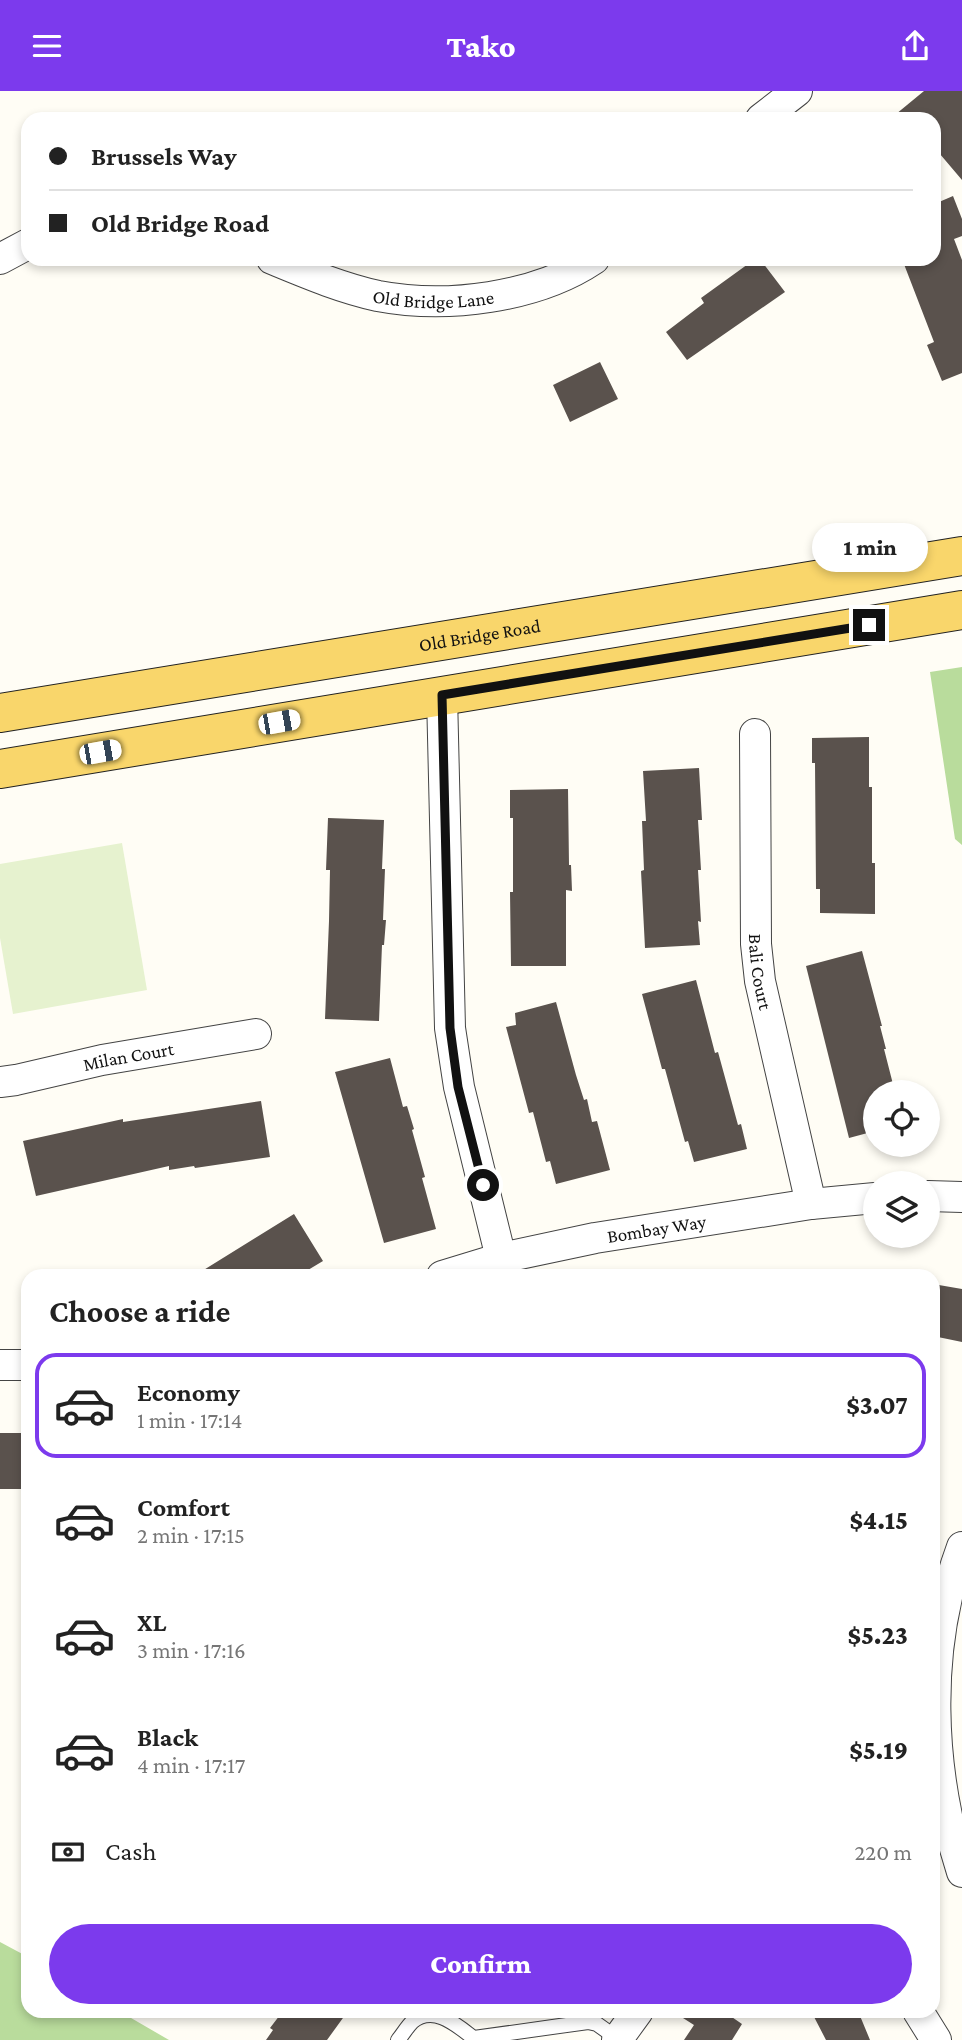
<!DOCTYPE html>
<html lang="en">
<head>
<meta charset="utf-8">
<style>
  body { margin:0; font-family:"Crimson Pro",serif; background:#f6f6f6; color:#222; height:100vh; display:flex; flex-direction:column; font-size:26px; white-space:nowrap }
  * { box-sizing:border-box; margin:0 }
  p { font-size:23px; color:#767676 }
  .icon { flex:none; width:38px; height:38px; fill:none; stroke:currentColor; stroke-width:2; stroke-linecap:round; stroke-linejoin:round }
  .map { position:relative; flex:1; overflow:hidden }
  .side { position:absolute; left:21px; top:1178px; width:919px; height:749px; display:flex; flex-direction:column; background:#fff; border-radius:21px; box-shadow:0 4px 10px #0003 }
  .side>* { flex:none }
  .hud { position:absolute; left:21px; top:21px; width:920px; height:154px; border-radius:21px; box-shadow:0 4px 10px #0003; display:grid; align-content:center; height:154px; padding:0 28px; background:#fff }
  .fabs { position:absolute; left:863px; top:989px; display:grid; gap:14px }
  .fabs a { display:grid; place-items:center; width:77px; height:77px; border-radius:50%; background:#fff; box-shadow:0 4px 10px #0003; font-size:35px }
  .end { position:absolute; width:32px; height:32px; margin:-16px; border:9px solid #111; background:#fff; box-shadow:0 0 0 4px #fff }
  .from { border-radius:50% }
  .bubble { position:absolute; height:49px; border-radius:24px; background:#fff; box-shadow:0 4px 10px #0003; font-size:23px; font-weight:800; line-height:49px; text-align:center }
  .car { position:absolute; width:21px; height:42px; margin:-21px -10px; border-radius:9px; box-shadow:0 0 5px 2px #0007; background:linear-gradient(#fff 24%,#345 0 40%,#fff 0 76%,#345 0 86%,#fff 0) }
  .hud b { display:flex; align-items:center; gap:24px; height:66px; font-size:26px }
  .hud b+b { border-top:2px solid #e0e0e0 }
  .hud i { width:18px; height:18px; background:#222 }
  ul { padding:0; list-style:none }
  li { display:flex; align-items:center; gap:21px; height:105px; margin:0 14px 10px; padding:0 14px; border:4px solid transparent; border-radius:21px }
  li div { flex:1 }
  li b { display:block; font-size:26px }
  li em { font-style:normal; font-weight:800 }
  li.selected { border-color:#7c3aed }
  li>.icon { width:63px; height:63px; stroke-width:1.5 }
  h2 { padding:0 28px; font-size:32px; line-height:84px }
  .pay { display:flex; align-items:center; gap:18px; height:77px; padding:0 28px; font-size:26px }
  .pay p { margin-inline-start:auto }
  .primary-button { display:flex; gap:14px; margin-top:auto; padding:14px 28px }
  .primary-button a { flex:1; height:80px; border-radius:42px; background:#7c3aed; color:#fff; font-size:28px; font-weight:800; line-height:80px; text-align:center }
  header { display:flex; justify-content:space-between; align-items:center; height:91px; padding:0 28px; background:#7c3aed; color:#fff; font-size:32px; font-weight:800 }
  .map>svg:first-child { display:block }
  .forest { fill:#b9dc9c }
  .pitch { fill:#e6f2cf }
  .building { fill:#5a524d }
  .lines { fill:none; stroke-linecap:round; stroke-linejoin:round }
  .service-casing { stroke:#444; stroke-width:16 }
  .minor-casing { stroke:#444; stroke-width:32 }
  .primary-casing { stroke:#222; stroke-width:40 }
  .service { stroke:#fff; stroke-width:14 }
  .minor { stroke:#fff; stroke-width:30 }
  .primary { stroke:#f9d66b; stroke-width:38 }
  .route { stroke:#111; stroke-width:9 }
  .labels { text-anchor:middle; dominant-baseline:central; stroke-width:7; stroke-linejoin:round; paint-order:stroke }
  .street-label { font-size:19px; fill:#111; stroke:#fff }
</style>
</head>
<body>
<header><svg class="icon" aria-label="menu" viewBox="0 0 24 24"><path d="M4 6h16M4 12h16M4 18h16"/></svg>Tako<svg class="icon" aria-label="share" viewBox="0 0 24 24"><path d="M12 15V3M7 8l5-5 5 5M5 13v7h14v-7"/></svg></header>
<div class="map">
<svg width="962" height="1949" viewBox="0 0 962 1949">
  <rect width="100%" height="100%" fill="#fffdf5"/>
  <path class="forest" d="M 962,576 L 962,754 L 955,748 L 930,581 Z
    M 0,1851 L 28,1866 L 28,1920 L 119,1920 L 169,1949 L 0,1949 Z"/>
  <path class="pitch" d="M 122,752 L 147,899 L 13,923 L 0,847 L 0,773 Z"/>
  <path class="building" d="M 924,0 L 962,0 L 962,89 L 934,56 L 934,28 L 890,28 Z
    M 934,103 L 939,111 L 953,105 L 962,128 L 962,145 L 954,148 L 962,169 L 962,282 L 942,290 L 927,254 L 934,251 L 902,168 L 934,168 Z
    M 755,168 L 760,168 L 785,201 L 687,269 L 666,241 L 704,212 L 701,207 Z
    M 600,271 L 618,308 L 570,331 L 553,294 Z
    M 869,646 L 869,696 L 872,696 L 872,772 L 875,772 L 875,823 L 820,822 L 820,798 L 816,798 L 815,672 L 812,672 L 812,647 Z
    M 699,677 L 702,729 L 698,729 L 701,779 L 698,779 L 701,831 L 698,830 L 700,854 L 645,857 L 641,780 L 644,779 L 642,730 L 646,730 L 643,680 Z
    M 568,698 L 569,774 L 571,774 L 572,800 L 566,799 L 566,875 L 511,875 L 510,801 L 513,801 L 513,727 L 510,727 L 510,699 Z
    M 328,727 L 384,729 L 382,778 L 385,778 L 383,829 L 386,829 L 384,854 L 382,854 L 379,930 L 325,928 L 329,830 L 330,779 L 326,779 Z
    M 862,860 L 882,935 L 880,935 L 886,958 L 884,958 L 895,1001 L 875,1001 L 875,1040 L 849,1047 L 806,875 Z
    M 696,889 L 715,962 L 718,961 L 738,1034 L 741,1033 L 747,1058 L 694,1071 L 688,1050 L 685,1051 L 665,978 L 662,978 L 642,903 Z
    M 556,911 L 576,984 L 584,1009 L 587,1008 L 592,1031 L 597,1030 L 610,1079 L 556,1093 L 550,1070 L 546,1071 L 533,1021 L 529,1022 L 506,936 L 516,934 L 515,922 Z
    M 390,967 L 403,1016 L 407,1015 L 414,1038 L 412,1039 L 425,1086 L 422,1087 L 436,1138 L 384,1152 L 335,981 Z
    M 261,1010 L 270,1066 L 195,1077 L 194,1075 L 169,1079 L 169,1075 L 36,1105 L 23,1050 L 123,1028 L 123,1031 Z
    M 294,1123 L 323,1170 L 298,1185 L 194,1185 Z
    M 933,1193 L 962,1198 L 962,1251 L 933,1245 Z
    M 0,1342 L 28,1342 L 28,1398 L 0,1398 Z
    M 283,1920 L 348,1920 L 327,1949 L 266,1949 L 273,1939 L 270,1937 Z
    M 672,1920 L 723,1920 L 742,1933 L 732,1949 L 684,1949 L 694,1934 Z
    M 811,1920 L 858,1920 L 870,1949 L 826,1949 Z"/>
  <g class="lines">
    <g class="service-casing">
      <path id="service" d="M 474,1947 L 588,1931 L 597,1933 L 618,1948
        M 398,1949 C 403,1943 407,1936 412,1931 C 434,1912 459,1936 476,1949"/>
    </g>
    <g class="minor-casing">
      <g id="minor">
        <path d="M 761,28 L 797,0"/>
        <path d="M 0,168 L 28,153"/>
        <path id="s1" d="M 272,168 C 306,182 341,197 378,205 C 446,218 536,207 594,168"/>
        <path d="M 442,604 L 450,937 L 459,996 L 501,1167"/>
        <path id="s2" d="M 755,643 L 756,853 L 760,890 L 811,1113"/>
        <path id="s3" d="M 0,991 L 16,989 L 102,969 L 256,943"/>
        <path d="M 928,1105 L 962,1106"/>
        <path id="s4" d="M 442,1185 L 501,1167 L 595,1147 L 811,1113 L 875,1107"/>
        <path d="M 0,1274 L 28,1274"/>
        <path d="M 962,1456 C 924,1558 929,1679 962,1781"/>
        <path d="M 918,1920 L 936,1949"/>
        <path d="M 617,1949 L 638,1920"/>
      </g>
    </g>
    <g class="primary-casing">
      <g id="primary">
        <path id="s5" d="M 0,622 L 962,465"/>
        <path d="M 0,678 L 962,519"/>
      </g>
    </g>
    <use href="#service" class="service"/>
    <use href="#minor" class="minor"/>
    <use href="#primary" class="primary"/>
  </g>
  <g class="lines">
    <path class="route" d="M 483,1094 L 458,996 L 450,937 L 442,604 L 869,534"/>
  </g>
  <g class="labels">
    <g class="street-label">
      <text stroke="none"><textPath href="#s1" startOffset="168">Old Bridge Lane</textPath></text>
      <text stroke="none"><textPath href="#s5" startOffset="486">Old Bridge Road</textPath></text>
      <text stroke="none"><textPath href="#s2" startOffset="238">Bali Court</textPath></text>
      <text stroke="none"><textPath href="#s3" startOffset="131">Milan Court</textPath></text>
      <text stroke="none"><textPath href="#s4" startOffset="220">Bombay Way</textPath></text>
    </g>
  </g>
</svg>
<div class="fabs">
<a><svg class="icon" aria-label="locate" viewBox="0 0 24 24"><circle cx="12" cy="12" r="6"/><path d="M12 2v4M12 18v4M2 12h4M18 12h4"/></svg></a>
<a><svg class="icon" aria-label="layers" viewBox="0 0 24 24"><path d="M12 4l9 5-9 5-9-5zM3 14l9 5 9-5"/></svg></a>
</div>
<i class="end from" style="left:483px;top:1094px"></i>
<i class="end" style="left:869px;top:534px"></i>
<div class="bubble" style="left:812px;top:432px;width:116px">1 min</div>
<i class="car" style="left:279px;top:631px;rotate:80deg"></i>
<i class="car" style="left:100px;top:661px;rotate:80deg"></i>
<div class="hud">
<b><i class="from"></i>Brussels Way</b>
<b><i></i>Old Bridge Road</b>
</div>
<section class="side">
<h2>Choose a ride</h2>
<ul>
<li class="selected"><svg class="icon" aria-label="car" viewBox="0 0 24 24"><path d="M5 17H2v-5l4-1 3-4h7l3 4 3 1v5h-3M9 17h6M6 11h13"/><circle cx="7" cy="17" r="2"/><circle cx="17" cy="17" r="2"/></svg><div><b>Economy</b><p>1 min · 17:14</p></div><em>$3.07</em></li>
<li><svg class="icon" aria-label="car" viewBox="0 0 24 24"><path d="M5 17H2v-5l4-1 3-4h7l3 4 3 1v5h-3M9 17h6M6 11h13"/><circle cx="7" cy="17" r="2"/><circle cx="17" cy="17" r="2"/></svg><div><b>Comfort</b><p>2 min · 17:15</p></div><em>$4.15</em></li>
<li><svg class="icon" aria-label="car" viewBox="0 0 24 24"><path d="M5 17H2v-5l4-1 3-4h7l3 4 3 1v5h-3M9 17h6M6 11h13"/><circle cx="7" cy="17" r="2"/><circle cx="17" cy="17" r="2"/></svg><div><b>XL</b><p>3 min · 17:16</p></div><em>$5.23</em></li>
<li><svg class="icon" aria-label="car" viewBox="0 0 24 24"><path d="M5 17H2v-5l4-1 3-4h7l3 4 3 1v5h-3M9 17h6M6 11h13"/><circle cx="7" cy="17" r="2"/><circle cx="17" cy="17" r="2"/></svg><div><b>Black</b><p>4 min · 17:17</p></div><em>$5.19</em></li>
</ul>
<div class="pay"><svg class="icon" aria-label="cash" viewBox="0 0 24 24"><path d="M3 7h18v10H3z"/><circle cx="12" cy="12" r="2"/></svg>Cash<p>220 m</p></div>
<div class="primary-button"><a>Confirm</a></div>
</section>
</div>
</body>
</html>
